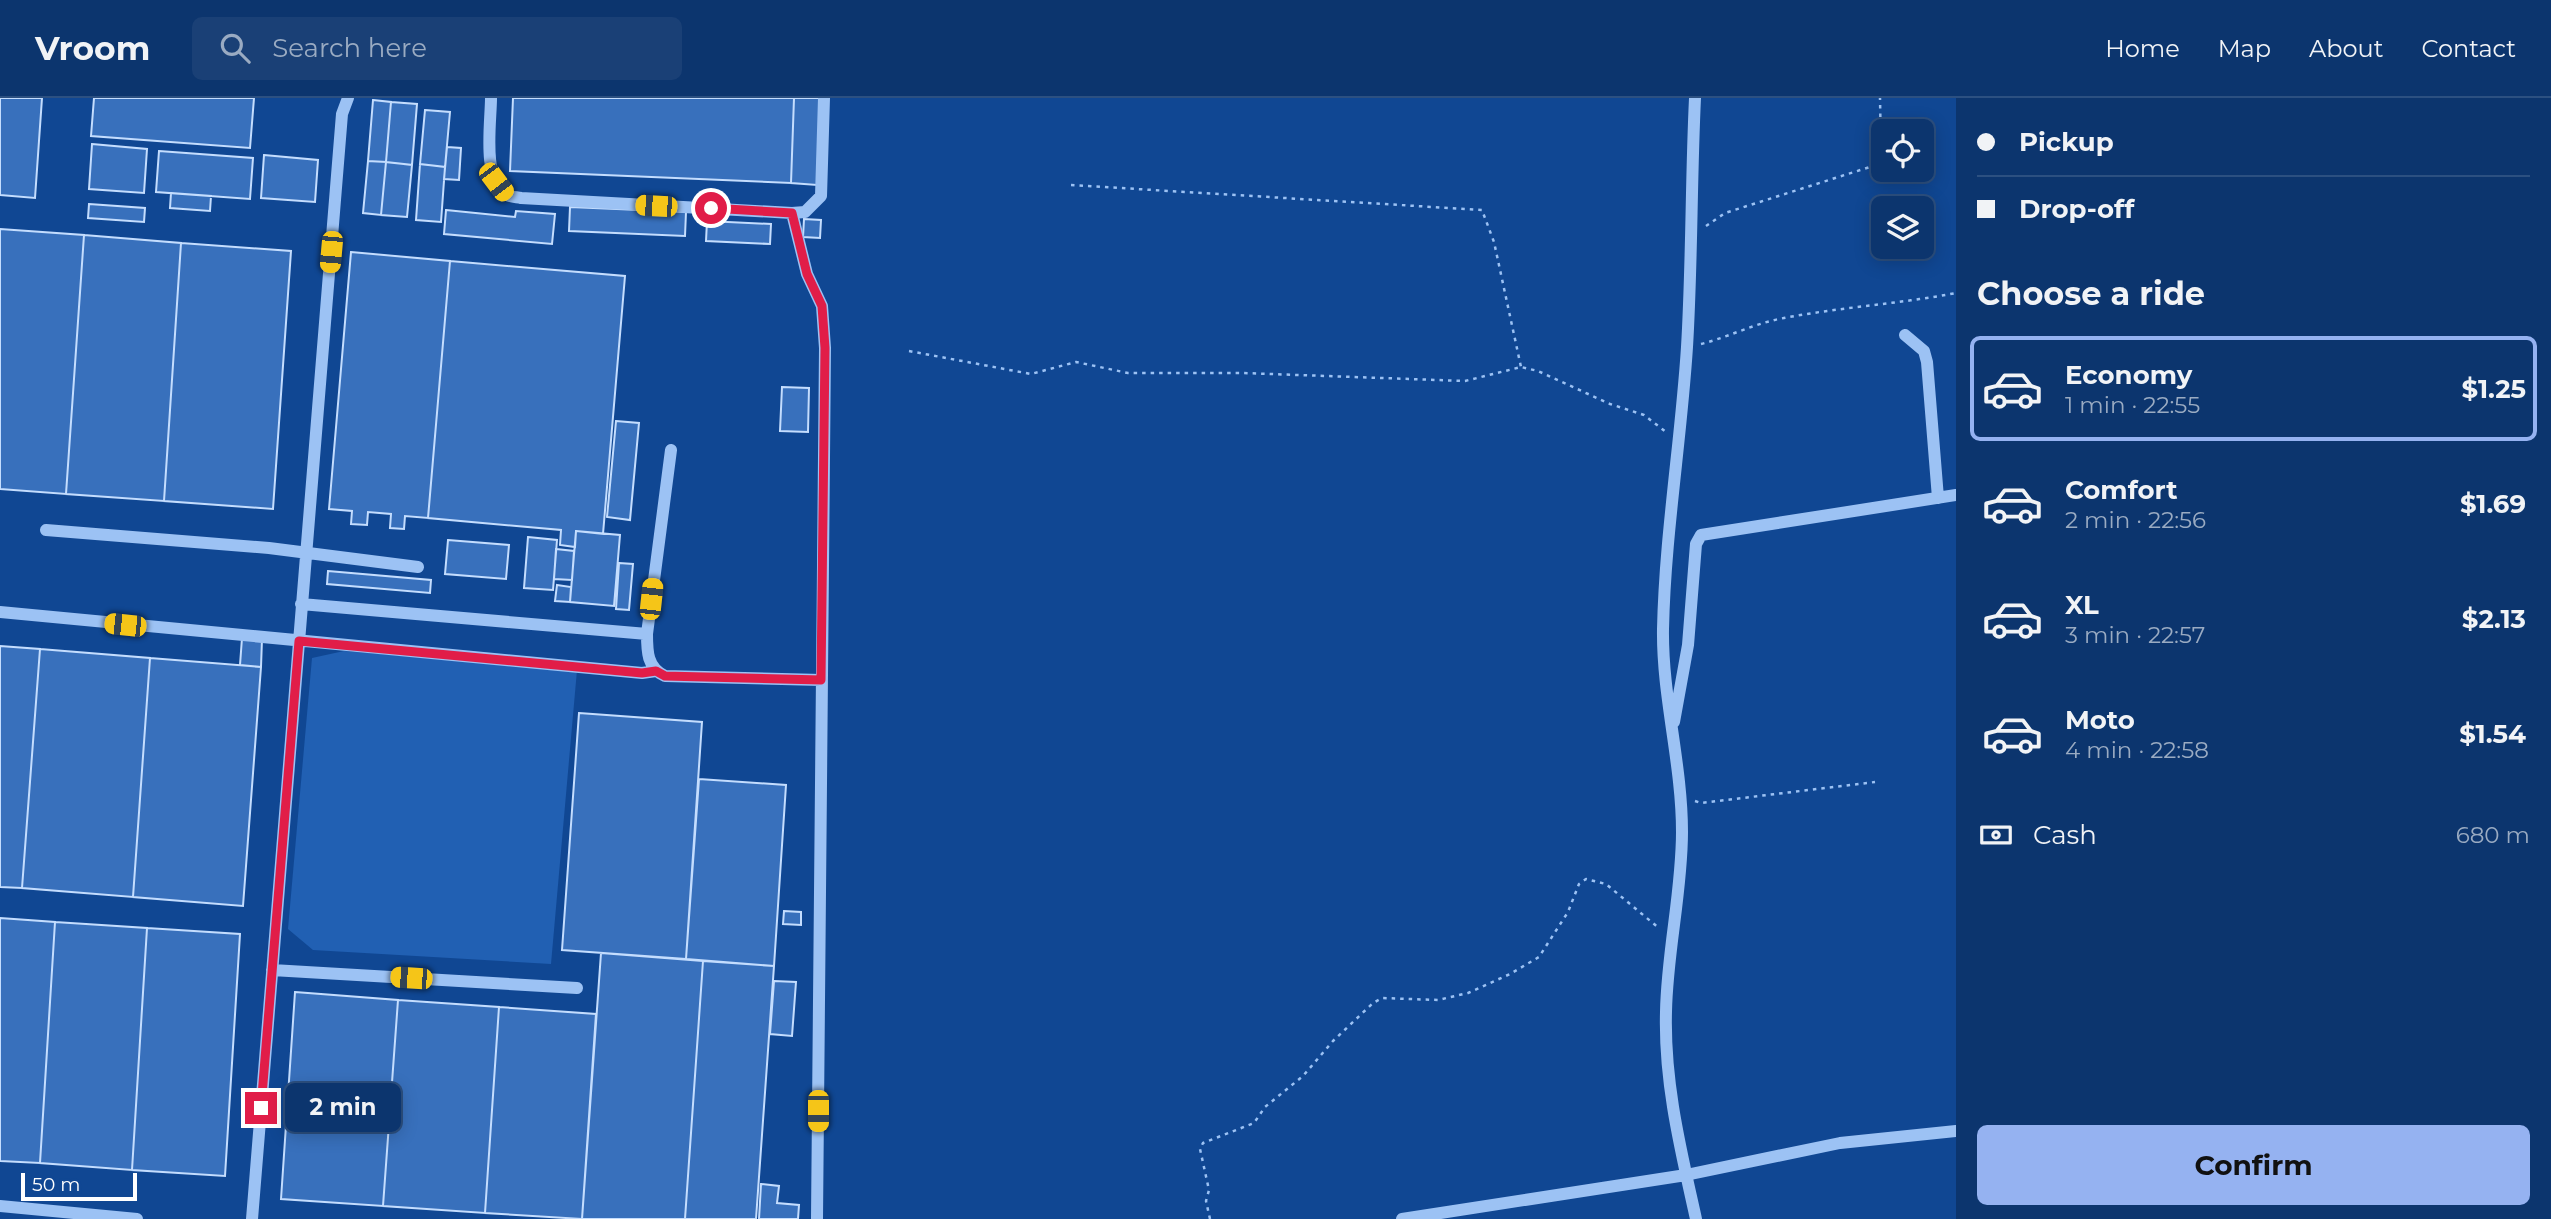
<!DOCTYPE html>
<html lang="en">
<head>
<meta charset="utf-8">
<style>
  body { margin:0; font-family:Montserrat,sans-serif; background:#1a4076; color:#f1f3f6; height:100vh; display:flex; flex-direction:column; font-size:26px; white-space:nowrap }
  * { box-sizing:border-box; margin:0 }
  p { font-size:23px; color:#9aabc2 }
  .icon { flex:none; width:38px; height:38px; fill:none; stroke:currentColor; stroke-width:2; stroke-linecap:round; stroke-linejoin:round }
  .map { position:relative; flex:1; overflow:hidden }
  .side { display:flex; flex-direction:column; background:#0c356e; width:595px }
  .side>* { flex:none }
  .hud { display:grid; align-content:center; height:154px; padding:0 21px; background:#0c356e }
  .buttons { position:absolute; left:1871px; top:21px; display:grid; gap:14px }
  .buttons a { display:grid; place-items:center; width:63px; height:63px; border-radius:10px; background:#0c356e; box-shadow:0 4px 18px #0003,0 0 0 2px #2c5081; font-size:35px }
  .scale { position:absolute; left:21px; bottom:18px; width:116px; box-sizing:border-box; padding-left:7px; border:4px solid #fff; border-top:0; font-size:19px; line-height:24px; white-space:nowrap; color:#fff; -webkit-text-stroke:5px #104793; paint-order:stroke }
  .end { position:absolute; width:32px; height:32px; margin:-16px; border:9px solid #e11d48; background:#fff; box-shadow:0 0 0 4px #fff }
  .from { border-radius:50% }
  .bubble { position:absolute; height:49px; border-radius:10px; background:#0c356e; box-shadow:0 4px 18px #0003,0 0 0 2px #2c5081; font-size:23px; font-weight:700; line-height:49px; text-align:center }
  .car { position:absolute; width:21px; height:42px; margin:-21px -10px; border-radius:9px; box-shadow:0 0 5px 2px #0007; background:linear-gradient(#f5c518 24%,#345 0 40%,#f5c518 0 76%,#345 0 86%,#f5c518 0) }
  .hud b { display:flex; align-items:center; gap:24px; height:66px; font-size:26px }
  .hud b+b { border-top:2px solid #2c5081 }
  .hud i { width:18px; height:18px; background:#f1f3f6 }
  ul { padding:0; list-style:none }
  li { display:flex; align-items:center; gap:21px; height:105px; margin:0 14px 10px; padding:0 7px; border:4px solid transparent; border-radius:10px }
  li div { flex:1 }
  li b { display:block; font-size:26px }
  li em { font-style:normal; font-weight:700 }
  li.active { border-color:#95b2f1 }
  li>.icon { width:63px; height:63px; stroke-width:1.5 }
  h2 { padding:0 21px; font-size:32px; line-height:84px }
  .pay { display:flex; align-items:center; gap:18px; height:77px; padding:0 21px; font-size:26px }
  .pay p { margin-inline-start:auto }
  .cta { display:flex; gap:14px; margin-top:auto; padding:14px 21px }
  .cta a { flex:1; height:80px; border-radius:10px; background:#95b2f1; color:#111; font-size:28px; font-weight:700; line-height:80px; text-align:center }
  header { display:flex; align-items:center; gap:42px; box-sizing:border-box; height:98px; padding:0 35px; background:#0c356e; border-bottom:2px solid #2c5081 }
  header strong { font-size:33px }
  nav { display:flex; gap:38px; margin-inline-start:auto; font-size:24px }
  .search { width:490px; height:63px; background:#1a4076; display:flex; align-items:center; gap:18px; box-sizing:border-box; padding:0 24px; border-radius:10px; color:#9aabc2; font-size:26px }
  main { display:flex; flex:1; min-height:0 }
  .map>svg:first-child { display:block }
  .green { fill:#2160b3 }
  .building { fill:#3870bc; stroke:#c4ddfe; stroke-width:2 }
  .lines { fill:none; stroke-linecap:round; stroke-linejoin:round }
  .path { stroke:#9cc2f4; stroke-width:2.5; stroke-dasharray:3.5 5; stroke-linecap:butt }
  .minor { stroke:#9cc2f4; stroke-width:12 }
  .route { stroke:#e11d48; stroke-width:9 }
</style>
</head>
<body>
<header>
<strong>Vroom</strong>
<div class="search"><svg class="icon" aria-label="search" viewBox="0 0 24 24"><circle cx="10" cy="10" r="6"/><path d="M15 15l6 6"/></svg>Search here</div>
<nav><a>Home</a><a>Map</a><a>About</a><a>Contact</a></nav>
</header>
<main>
<div class="map">
<svg width="1956" height="1121" viewBox="0 0 1956 1121">
  <rect width="100%" height="100%" fill="#104793"/>
  <path class="green" d="M 344,553 L 577,572 L 551,866 L 313,852 L 288,831 L 312,560 Z"/>
  <path class="building" d="M 0,0 L 42,0 L 35,100 L 0,97 Z
    M 94,0 L 254,0 L 250,50 L 91,38 Z
    M 513,0 L 794,0 L 791,85 L 510,73 Z
    M 794,0 L 820,0 L 817,87 L 791,85 Z
    M 373,2 L 391,4 L 386,64 L 368,63 Z
    M 391,4 L 417,6 L 412,67 L 386,64 Z
    M 425,12 L 450,14 L 445,69 L 420,66 Z
    M 92,46 L 147,51 L 144,95 L 89,91 Z
    M 447,49 L 461,50 L 459,82 L 444,81 Z
    M 159,53 L 253,60 L 250,101 L 156,94 Z
    M 264,57 L 318,62 L 315,104 L 261,100 Z
    M 368,63 L 386,64 L 381,117 L 363,115 Z
    M 386,64 L 412,67 L 407,119 L 381,117 Z
    M 420,66 L 445,69 L 441,124 L 416,122 Z
    M 171,95 L 211,98 L 210,113 L 170,110 Z
    M 89,106 L 145,110 L 144,124 L 88,120 Z
    M 570,109 L 686,114 L 685,138 L 569,133 Z
    M 446,112 L 515,119 L 516,113 L 555,116 L 552,146 L 444,136 Z
    M 804,121 L 821,122 L 820,140 L 803,139 Z
    M 707,123 L 771,126 L 770,146 L 706,143 Z
    M 0,131 L 84,137 L 66,396 L 0,391 Z
    M 84,137 L 181,145 L 164,403 L 66,396 Z
    M 181,145 L 291,153 L 273,411 L 164,403 Z
    M 351,154 L 450,163 L 428,420 L 405,418 L 404,431 L 390,430 L 391,416 L 368,414 L 367,427 L 351,426 L 352,413 L 329,411 Z
    M 450,163 L 625,178 L 603,436 L 576,433 L 575,449 L 560,447 L 561,432 L 428,420 Z
    M 782,289 L 809,290 L 808,334 L 780,333 Z
    M 616,323 L 639,325 L 630,422 L 607,419 Z
    M 576,433 L 620,437 L 614,508 L 570,504 Z
    M 528,439 L 557,442 L 553,492 L 524,490 Z
    M 448,442 L 509,447 L 506,481 L 445,476 Z
    M 556,451 L 574,453 L 572,482 L 554,481 Z
    M 619,465 L 633,466 L 629,512 L 616,511 Z
    M 328,473 L 431,482 L 430,495 L 327,486 Z
    M 557,487 L 571,489 L 570,504 L 555,503 Z
    M 242,540 L 262,541 L 261,569 L 240,567 Z
    M 0,548 L 40,551 L 22,790 L 0,789 Z
    M 40,551 L 150,560 L 133,799 L 22,790 Z
    M 150,560 L 261,569 L 243,808 L 133,799 Z
    M 579,615 L 702,624 L 686,861 L 562,852 Z
    M 699,681 L 786,687 L 774,868 L 686,861 Z
    M 784,813 L 801,814 L 801,827 L 783,826 Z
    M 0,820 L 55,824 L 40,1065 L 0,1063 Z
    M 55,824 L 147,830 L 132,1072 L 40,1065 Z
    M 147,830 L 240,836 L 225,1078 L 132,1072 Z
    M 601,855 L 703,863 L 685,1121 L 582,1121 Z
    M 703,863 L 774,868 L 756,1121 L 685,1121 Z
    M 774,883 L 796,884 L 792,938 L 770,936 Z
    M 295,894 L 398,902 L 383,1108 L 281,1101 Z
    M 398,902 L 499,909 L 485,1115 L 383,1108 Z
    M 499,909 L 596,916 L 582,1121 L 485,1115 Z
    M 761,1086 L 779,1088 L 777,1105 L 799,1107 L 798,1121 L 759,1121 Z"/>
  <g class="lines">
    <path class="path" d="M 1071,87 L 1482,112 L 1494,144 L 1521,269
      M 1706,128 L 1725,115 L 1873,68 L 1881,55 L 1880,0
      M 1701,246 C 1729,239 1755,225 1784,220 C 1841,209 1899,206 1956,195
      M 909,253 L 1031,276 L 1076,264 L 1128,275 L 1243,275 L 1465,283 L 1521,269 L 1538,273 L 1610,306 L 1644,317 L 1666,334
      M 1695,703 L 1701,705 L 1875,684
      M 1210,1121 L 1206,1103 L 1209,1092 L 1200,1051 L 1203,1045 L 1254,1025 L 1265,1009 L 1303,978 L 1333,943 L 1373,905 L 1382,900 L 1438,902 L 1468,895 L 1510,876 L 1539,859 L 1568,814 L 1579,786 L 1586,781 L 1606,786 L 1660,831"/>
    <path class="minor" d="M 491,0 C 491,24 482,80 505,96 C 508,99 516,99 521,100 L 792,115 L 805,114 L 821,98 L 824,0
      M 1695,0 C 1691,83 1692,166 1687,249 C 1681,343 1665,437 1663,531 C 1662,599 1682,665 1682,734 C 1682,794 1667,854 1666,914 C 1664,985 1681,1053 1696,1121
      M 792,115 L 807,176 L 822,208 L 825,250 L 817,1121
      M 1905,237 L 1924,253 L 1927,264 L 1938,400
      M 671,352 L 647,536 C 647,553 647,570 665,578 L 821,582
      M 46,432 L 269,450 L 418,469
      M 301,506 L 647,536
      M 0,514 L 642,575 L 656,573
      M 1674,624 L 1688,547 L 1696,446 L 1701,437 L 1956,397
      M 272,872 L 577,890
      M 0,1108 L 137,1121
      M 252,1121 L 342,16 L 348,0
      M 1402,1121 L 1686,1077 L 1840,1045 L 1956,1033"/>
  </g>
  <g class="lines">
    <path class="route" d="M 261,1010 L 299,543 L 642,575 L 656,573 L 665,578 L 821,582 L 825,250 L 822,208 L 807,176 L 792,115 L 711,110"/>
  </g>
</svg>
<div class="buttons">
<a><svg class="icon" aria-label="locate" viewBox="0 0 24 24"><circle cx="12" cy="12" r="6"/><path d="M12 2v4M12 18v4M2 12h4M18 12h4"/></svg></a>
<a><svg class="icon" aria-label="layers" viewBox="0 0 24 24"><path d="M12 4l9 5-9 5-9-5zM3 14l9 5 9-5"/></svg></a>
</div>
<div class="scale">50 m</div>
<i class="end from" style="left:711px;top:110px"></i>
<i class="end" style="left:261px;top:1010px"></i>
<div class="bubble" style="left:285px;top:985px;width:116px">2 min</div>
<i class="car" style="left:496px;top:84px;rotate:143deg"></i>
<i class="car" style="left:656px;top:108px;rotate:273deg"></i>
<i class="car" style="left:331px;top:154px;rotate:185deg"></i>
<i class="car" style="left:651px;top:501px;rotate:6deg"></i>
<i class="car" style="left:125px;top:527px;rotate:276deg"></i>
<i class="car" style="left:411px;top:880px;rotate:274deg"></i>
<i class="car" style="left:818px;top:1013px;rotate:180deg"></i>
</div>
<section class="side">
<div class="hud">
<b><i class="from"></i>Pickup</b>
<b><i></i>Drop-off</b>
</div>
<h2>Choose a ride</h2>
<ul>
<li class="active"><svg class="icon" aria-label="car" viewBox="0 0 24 24"><path d="M5 17H2v-5l4-1 3-4h7l3 4 3 1v5h-3M9 17h6M6 11h13"/><circle cx="7" cy="17" r="2"/><circle cx="17" cy="17" r="2"/></svg><div><b>Economy</b><p>1 min · 22:55</p></div><em>$1.25</em></li>
<li><svg class="icon" aria-label="car" viewBox="0 0 24 24"><path d="M5 17H2v-5l4-1 3-4h7l3 4 3 1v5h-3M9 17h6M6 11h13"/><circle cx="7" cy="17" r="2"/><circle cx="17" cy="17" r="2"/></svg><div><b>Comfort</b><p>2 min · 22:56</p></div><em>$1.69</em></li>
<li><svg class="icon" aria-label="car" viewBox="0 0 24 24"><path d="M5 17H2v-5l4-1 3-4h7l3 4 3 1v5h-3M9 17h6M6 11h13"/><circle cx="7" cy="17" r="2"/><circle cx="17" cy="17" r="2"/></svg><div><b>XL</b><p>3 min · 22:57</p></div><em>$2.13</em></li>
<li><svg class="icon" aria-label="car" viewBox="0 0 24 24"><path d="M5 17H2v-5l4-1 3-4h7l3 4 3 1v5h-3M9 17h6M6 11h13"/><circle cx="7" cy="17" r="2"/><circle cx="17" cy="17" r="2"/></svg><div><b>Moto</b><p>4 min · 22:58</p></div><em>$1.54</em></li>
</ul>
<div class="pay"><svg class="icon" aria-label="cash" viewBox="0 0 24 24"><path d="M3 7h18v10H3z"/><circle cx="12" cy="12" r="2"/></svg>Cash<p>680 m</p></div>
<div class="cta"><a>Confirm</a></div>
</section>
</main>
</body>
</html>
